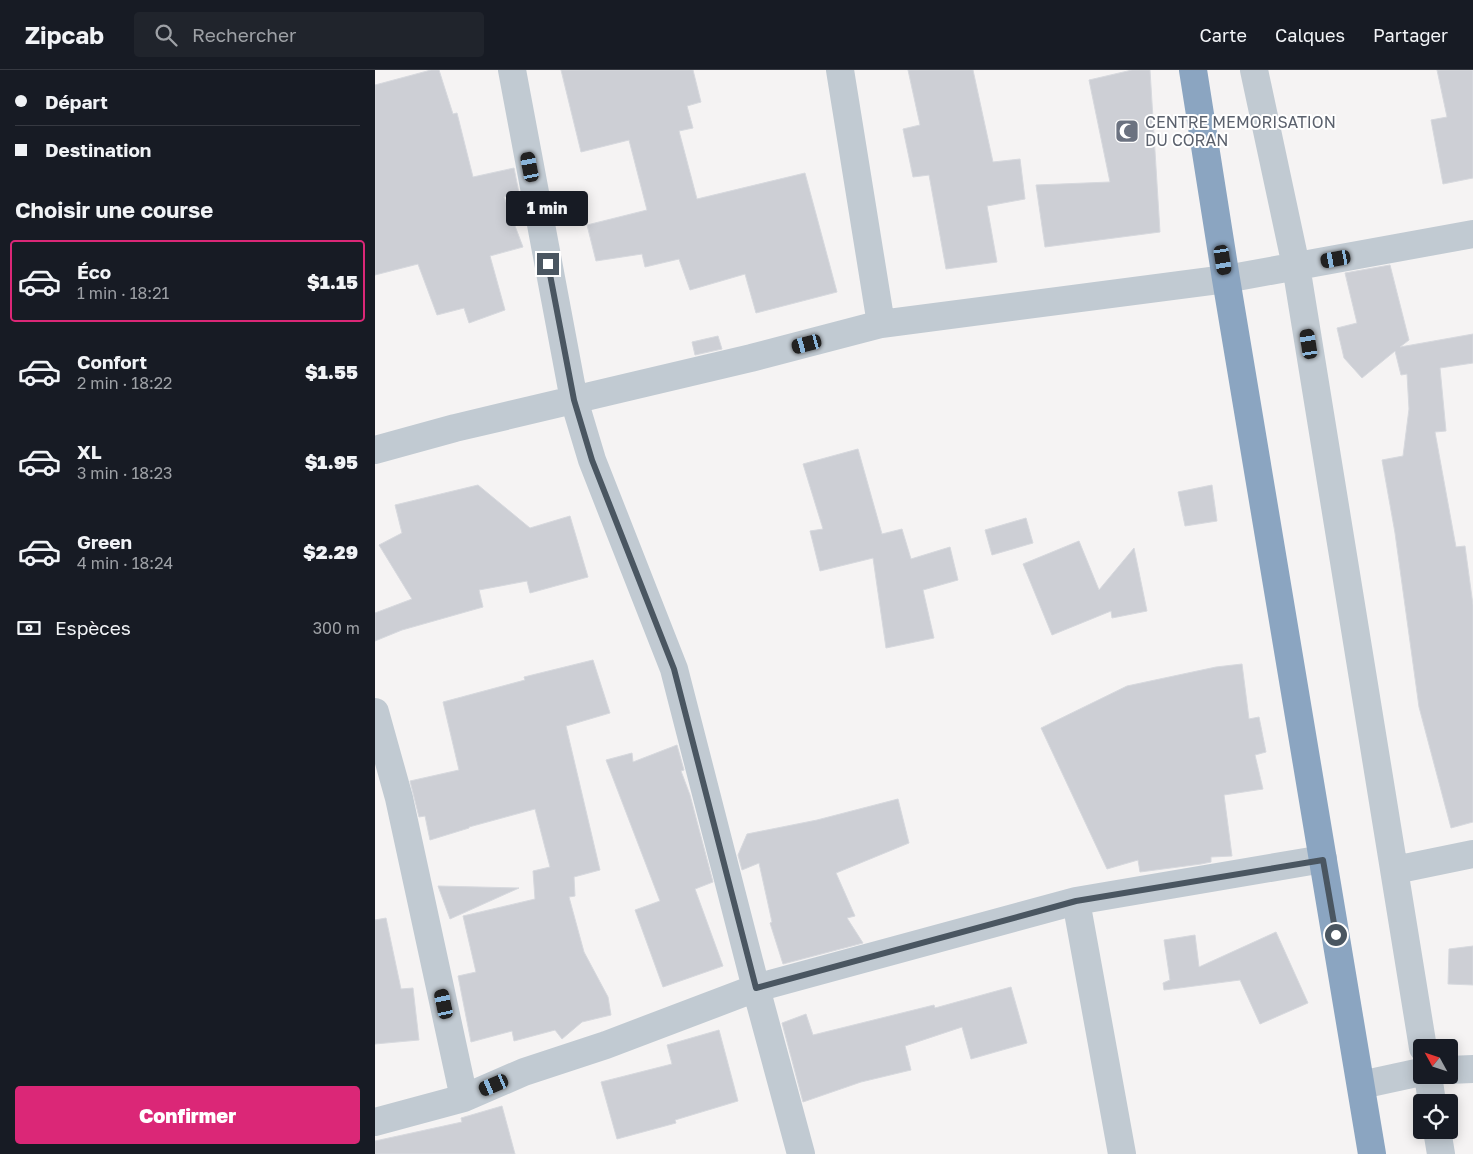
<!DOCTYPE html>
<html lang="fr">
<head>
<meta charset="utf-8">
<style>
  body { margin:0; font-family:"Golos Text",sans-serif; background:#20242c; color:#f1f3f6; height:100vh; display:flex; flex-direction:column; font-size:19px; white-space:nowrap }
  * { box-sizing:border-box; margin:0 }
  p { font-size:16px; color:#9ea1a6 }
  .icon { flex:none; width:28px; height:28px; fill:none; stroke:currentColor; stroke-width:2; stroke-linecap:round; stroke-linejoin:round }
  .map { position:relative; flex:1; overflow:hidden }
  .sheet { display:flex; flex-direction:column; background:#171b24; width:375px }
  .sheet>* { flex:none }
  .banner { display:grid; align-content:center; height:110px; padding:0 15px; background:#171b24 }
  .needle { width:32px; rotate:310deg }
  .fabs { position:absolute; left:1038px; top:969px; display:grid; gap:10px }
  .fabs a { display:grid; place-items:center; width:45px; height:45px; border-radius:5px; background:#171b24; box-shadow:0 2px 12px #0003; font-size:25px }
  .end { position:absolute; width:22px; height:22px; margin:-11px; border:6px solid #4a5661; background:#fff; box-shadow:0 0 0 2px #fff }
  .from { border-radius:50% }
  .bubble { position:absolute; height:35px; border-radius:5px; background:#171b24; box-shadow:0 2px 12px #0003; font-size:16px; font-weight:800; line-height:35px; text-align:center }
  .car { position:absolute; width:15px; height:30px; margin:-15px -8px; border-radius:6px; box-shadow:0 0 4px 1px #0007; background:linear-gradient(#222 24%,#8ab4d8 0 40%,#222 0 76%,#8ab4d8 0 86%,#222 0) }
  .banner b { display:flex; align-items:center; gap:18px; height:48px; font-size:19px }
  .banner b+b { border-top:1px solid #363941 }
  .banner i { width:12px; height:12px; background:#f1f3f6 }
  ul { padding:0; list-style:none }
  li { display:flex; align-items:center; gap:15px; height:82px; margin:0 10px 8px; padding:0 5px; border:2px solid transparent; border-radius:5px }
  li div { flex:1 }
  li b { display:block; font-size:19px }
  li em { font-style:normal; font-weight:800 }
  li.on { border-color:#db2777 }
  li>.icon { width:45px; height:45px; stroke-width:1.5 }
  h2 { padding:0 15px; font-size:22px; line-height:60px }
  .pay { display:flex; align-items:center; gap:12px; height:55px; padding:0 15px; font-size:19px }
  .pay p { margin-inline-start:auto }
  .action { display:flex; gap:10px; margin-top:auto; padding:10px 15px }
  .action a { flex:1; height:58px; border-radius:5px; background:#db2777; color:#fff; font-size:20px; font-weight:800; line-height:58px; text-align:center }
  header { display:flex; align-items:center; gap:30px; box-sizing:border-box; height:70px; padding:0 25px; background:#171b24; border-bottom:1px solid #363941 }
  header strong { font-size:24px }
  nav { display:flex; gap:28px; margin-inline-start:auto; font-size:18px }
  .search { width:350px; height:45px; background:#20242c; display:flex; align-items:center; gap:12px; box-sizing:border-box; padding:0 18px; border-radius:5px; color:#9ea1a6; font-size:19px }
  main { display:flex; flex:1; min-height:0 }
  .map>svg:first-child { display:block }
  .building { fill:#cdcfd5; stroke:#d7d9de }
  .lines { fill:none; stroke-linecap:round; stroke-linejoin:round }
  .street { stroke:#c1cad2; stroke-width:28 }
  .highway { stroke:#8ba5c1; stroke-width:28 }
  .route { stroke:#4a5661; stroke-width:6 }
  .labels { text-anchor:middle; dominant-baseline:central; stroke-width:4; stroke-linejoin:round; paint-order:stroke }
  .worship-label { font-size:16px; fill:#5b616d; stroke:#fff; text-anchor:start }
</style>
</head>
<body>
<header>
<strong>Zipcab</strong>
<div class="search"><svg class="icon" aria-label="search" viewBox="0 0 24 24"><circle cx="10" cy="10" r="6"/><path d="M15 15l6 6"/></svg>Rechercher</div>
<nav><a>Carte</a><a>Calques</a><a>Partager</a></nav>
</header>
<main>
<section class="sheet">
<div class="banner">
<b><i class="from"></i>Départ</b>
<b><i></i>Destination</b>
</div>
<h2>Choisir une course</h2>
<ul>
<li class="on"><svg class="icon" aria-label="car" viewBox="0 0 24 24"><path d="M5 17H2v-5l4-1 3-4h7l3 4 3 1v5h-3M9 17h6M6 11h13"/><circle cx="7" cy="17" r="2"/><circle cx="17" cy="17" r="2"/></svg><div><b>Éco</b><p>1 min · 18:21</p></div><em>$1.15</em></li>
<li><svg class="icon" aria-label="car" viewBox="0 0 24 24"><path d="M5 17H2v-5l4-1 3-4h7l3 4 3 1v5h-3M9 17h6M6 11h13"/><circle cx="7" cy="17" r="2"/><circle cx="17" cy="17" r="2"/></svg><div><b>Confort</b><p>2 min · 18:22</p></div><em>$1.55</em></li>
<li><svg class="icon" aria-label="car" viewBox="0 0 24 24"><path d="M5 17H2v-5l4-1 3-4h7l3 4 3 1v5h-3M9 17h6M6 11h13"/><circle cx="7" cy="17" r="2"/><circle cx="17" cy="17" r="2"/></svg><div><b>XL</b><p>3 min · 18:23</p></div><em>$1.95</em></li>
<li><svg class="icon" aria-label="car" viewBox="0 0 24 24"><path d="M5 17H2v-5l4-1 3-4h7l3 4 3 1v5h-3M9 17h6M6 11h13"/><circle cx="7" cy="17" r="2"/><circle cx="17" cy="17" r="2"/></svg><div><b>Green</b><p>4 min · 18:24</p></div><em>$2.29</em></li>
</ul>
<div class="pay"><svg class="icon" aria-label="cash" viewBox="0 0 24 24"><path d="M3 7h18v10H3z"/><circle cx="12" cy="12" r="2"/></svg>Espèces<p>300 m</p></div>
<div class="action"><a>Confirmer</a></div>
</section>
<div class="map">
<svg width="1098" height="1084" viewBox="0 0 1098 1084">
  <rect width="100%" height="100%" fill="#f5f3f3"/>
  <path class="building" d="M 56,0 L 64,0 L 78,44 L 82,43 L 98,107 L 139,98 L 144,123 L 129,127 L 148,177 L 115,186 L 130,240 L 94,253 L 89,238 L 62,245 L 43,194 L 0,205 L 0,15 Z
    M 186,0 L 318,0 L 326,32 L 312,36 L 318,58 L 304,61 L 322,129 L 430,103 L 462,222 L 381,243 L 370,204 L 315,220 L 304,189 L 270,197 L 267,184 L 221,191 L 212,155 L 272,140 L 254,70 L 206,82 Z
    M 533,0 L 598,0 L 618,92 L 645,89 L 650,129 L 612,136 L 622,192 L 571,199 L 554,105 L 538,107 L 528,59 L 545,55 Z
    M 757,0 L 775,0 L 785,162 L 670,177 L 661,115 L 735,112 L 714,10 Z
    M 1062,0 L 1098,0 L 1098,108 L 1068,114 L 1056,50 L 1072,47 Z
    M 1015,195 L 1034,270 L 1025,277 L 1098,264 L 1098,293 L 1065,298 L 1071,361 L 1060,362 L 1081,477 L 1090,476 L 1098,535 L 1098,752 L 1076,758 L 1044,637 L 1020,463 L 1007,390 L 1028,386 L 1034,339 L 1032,304 L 1026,305 L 1020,281 L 987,308 L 969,288 L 962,258 L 982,253 L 970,203 Z
    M 343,266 L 347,279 L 320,285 L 317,272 Z
    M 483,379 L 507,464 L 527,459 L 536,489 L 575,477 L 583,510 L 548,520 L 559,568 L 511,578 L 498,488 L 445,501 L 435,461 L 448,459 L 428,394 Z
    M 103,415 L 155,458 L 195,446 L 213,507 L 155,523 L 152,511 L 104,520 L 108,537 L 27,560 L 0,571 L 0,543 L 37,529 L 4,475 L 27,463 L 20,435 Z
    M 837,415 L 842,451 L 810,456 L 803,422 Z
    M 651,448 L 658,473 L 617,485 L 610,460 Z
    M 704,471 L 724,520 L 759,478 L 772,541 L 737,548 L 736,541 L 677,565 L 648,494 Z
    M 218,590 L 235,643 L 191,656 L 225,800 L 199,807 L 200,826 L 194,827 L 209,882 L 233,927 L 236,945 L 207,952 L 187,969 L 180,960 L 139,971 L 137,961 L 96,972 L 83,906 L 101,902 L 88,846 L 160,829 L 158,801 L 175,797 L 160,739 L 94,757 L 94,758 L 55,770 L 50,746 L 44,747 L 35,711 L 84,700 L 68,632 L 150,610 L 149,607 Z
    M 867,594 L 874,649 L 884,647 L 891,682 L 880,685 L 888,719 L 849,725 L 857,786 L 836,787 L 836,792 L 826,794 L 765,802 L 763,790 L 732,799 L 666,658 L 752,616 L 841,597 Z
    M 302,675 L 309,700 L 306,701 L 315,725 L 338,812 L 320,819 L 348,896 L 288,917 L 260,840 L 285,831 L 231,690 L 257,683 L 258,692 Z
    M 523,729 L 534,773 L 461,803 L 480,846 L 472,848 L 488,873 L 408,894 L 395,853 L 397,852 L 384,793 L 367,800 L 363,785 L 372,764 L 442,750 Z
    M 63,816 L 144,818 L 75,849 Z
    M 11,848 L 26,919 L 38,918 L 44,970 L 0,974 L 0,850 Z
    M 901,862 L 933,933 L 885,954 L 865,910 L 789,920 L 788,913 L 795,910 L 789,870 L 820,865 L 824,897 Z
    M 1098,876 L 1098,915 L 1073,914 L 1074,879 Z
    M 636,917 L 652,973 L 596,989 L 587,957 L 530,976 L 536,1000 L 486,1012 L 428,1032 L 407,953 L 431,944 L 438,965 L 559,935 L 560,938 Z
    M 344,960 L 363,1031 L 300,1050 L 301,1053 L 242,1069 L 226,1012 L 297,994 L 292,975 Z
    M 127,1036 L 140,1084 L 0,1084 L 0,1071 L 87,1052 L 86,1048 Z"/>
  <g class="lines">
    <path class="street" d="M 137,0 L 199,330 L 217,390 L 299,599 L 381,918 L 426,1084
      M 465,0 L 506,254
      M 879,0 L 921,196 L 1048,978
      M 0,380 L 80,358 L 376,288 L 506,254 L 851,209 L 1098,164
      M 0,642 L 24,728 L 89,1028
      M 1020,800 L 1098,784
      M 701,831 L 747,1084
      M 1074,1000 L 1098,999
      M 1053,1005 L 1057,1032
      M 986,1015 L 1046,1002
      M 0,1052 L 89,1028 L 149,1002 L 231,975 L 381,918 L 701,831 L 948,789
      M 1062,1060 L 1066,1084"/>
    <path class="highway" d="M 818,0 L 851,209 L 997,1084"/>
  </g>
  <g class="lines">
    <path class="route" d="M 173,194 L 199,330 L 217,390 L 299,599 L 381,918 L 701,831 L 948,790 L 961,865"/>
  </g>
  <defs>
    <g id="mosque-square" transform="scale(1.25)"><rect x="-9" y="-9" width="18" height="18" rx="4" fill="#6b7280" stroke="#fff"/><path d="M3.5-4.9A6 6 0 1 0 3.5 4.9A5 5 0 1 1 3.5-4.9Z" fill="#fff"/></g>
  </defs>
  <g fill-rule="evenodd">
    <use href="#mosque-square" x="752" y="61"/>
  </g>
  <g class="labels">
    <g class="worship-label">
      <text x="770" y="52">CENTRE MEMORISATION<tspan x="770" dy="18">DU CORAN</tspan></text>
    </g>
  </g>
</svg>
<div class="fabs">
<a><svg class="needle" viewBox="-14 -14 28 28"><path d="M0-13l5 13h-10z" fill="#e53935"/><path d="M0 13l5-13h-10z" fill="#9ea1a6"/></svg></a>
<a><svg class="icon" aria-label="locate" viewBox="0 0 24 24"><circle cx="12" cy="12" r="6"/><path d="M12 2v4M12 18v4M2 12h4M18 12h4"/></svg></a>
</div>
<i class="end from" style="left:961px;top:865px"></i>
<i class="end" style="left:173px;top:194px"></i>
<div class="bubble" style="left:131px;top:121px;width:82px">1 min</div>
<i class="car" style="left:155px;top:97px;rotate:349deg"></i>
<i class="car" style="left:961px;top:189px;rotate:260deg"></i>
<i class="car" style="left:848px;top:190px;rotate:171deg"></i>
<i class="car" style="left:432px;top:274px;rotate:255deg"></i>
<i class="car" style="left:934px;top:274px;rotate:351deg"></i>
<i class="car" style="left:69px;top:934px;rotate:348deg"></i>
<i class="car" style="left:119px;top:1015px;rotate:247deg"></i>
</div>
</main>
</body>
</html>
